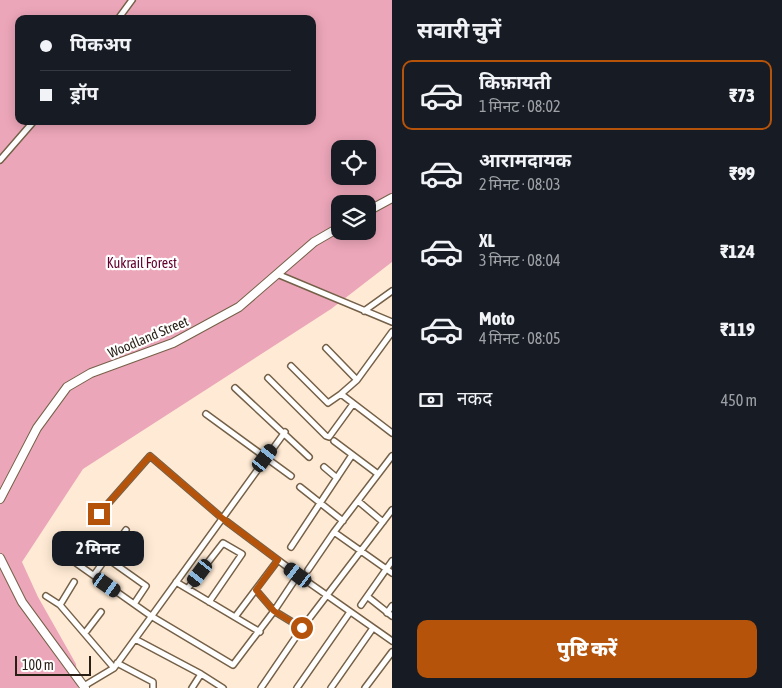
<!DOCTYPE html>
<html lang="hi">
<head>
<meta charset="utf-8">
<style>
  body { margin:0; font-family:"Asap Condensed","Noto Sans Devanagari",sans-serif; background:#242831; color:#f1f3f6; height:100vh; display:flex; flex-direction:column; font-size:19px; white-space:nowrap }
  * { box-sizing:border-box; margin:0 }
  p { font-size:16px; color:#9ea1a6 }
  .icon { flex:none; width:28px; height:28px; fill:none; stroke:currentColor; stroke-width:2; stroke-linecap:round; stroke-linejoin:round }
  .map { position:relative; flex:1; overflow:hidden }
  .details { display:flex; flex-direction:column; background:#171b24; width:390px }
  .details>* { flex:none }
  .banner { position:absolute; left:15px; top:15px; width:301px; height:110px; border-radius:10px; box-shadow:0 2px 12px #0003; display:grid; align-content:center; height:110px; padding:0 25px; background:#171b24 }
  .buttons { position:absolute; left:331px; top:140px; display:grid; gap:10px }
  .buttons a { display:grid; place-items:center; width:45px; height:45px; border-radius:10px; background:#171b24; box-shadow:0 2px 12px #0003; font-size:25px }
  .scale { position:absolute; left:15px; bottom:12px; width:76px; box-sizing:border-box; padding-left:5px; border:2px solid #281f15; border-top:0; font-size:14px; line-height:18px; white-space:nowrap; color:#281f15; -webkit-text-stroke:4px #fff; paint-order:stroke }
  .end { position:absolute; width:22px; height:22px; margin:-11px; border:6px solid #b45309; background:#fff; box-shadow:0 0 0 2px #fff }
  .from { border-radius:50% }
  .bubble { position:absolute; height:35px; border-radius:10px; background:#171b24; box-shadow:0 2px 12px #0003; font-size:16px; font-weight:800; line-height:35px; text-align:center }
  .car { position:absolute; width:15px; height:30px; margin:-15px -8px; border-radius:6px; box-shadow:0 0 4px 1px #0007; background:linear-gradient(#222 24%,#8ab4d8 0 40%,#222 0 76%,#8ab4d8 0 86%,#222 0) }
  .banner b { display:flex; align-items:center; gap:18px; height:48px; font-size:19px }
  .banner b+b { border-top:1px solid #363941 }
  .banner i { width:12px; height:12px; background:#f1f3f6 }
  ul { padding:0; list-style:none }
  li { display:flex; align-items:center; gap:15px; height:70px; margin:0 10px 8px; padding:0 15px; border:2px solid transparent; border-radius:10px }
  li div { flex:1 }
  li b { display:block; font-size:19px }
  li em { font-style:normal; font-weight:800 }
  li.selected { border-color:#b45309 }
  li>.icon { width:45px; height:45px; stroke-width:1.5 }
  h2 { padding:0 25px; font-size:22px; line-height:60px }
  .pay { display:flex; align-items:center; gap:12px; height:55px; padding:0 25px; font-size:19px }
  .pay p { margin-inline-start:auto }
  .button { display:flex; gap:10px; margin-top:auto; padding:10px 25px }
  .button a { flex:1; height:58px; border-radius:10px; background:#b45309; color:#fff; font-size:20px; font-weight:800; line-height:58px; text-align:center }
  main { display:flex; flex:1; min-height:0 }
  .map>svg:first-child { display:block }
  .green { fill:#eca6b9; fill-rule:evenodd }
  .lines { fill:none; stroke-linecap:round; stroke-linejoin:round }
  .street-casing { stroke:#756048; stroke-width:8 }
  .secondary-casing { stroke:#756048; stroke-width:10 }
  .street { stroke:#fff; stroke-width:5 }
  .secondary { stroke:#fff; stroke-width:8 }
  .route { stroke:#b45309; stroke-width:6 }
  .labels { text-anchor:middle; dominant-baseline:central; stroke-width:4.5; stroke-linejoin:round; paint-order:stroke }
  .park-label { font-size:14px; fill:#62002f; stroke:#fff }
  .street-label { font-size:14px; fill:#281f15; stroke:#fff }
</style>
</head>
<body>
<main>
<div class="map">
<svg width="392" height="688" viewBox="0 0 392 688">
  <rect width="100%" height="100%" fill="#ffebd5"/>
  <path class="green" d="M 0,0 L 392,0 L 392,262 L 331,309 L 83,469 L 22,562 L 38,597 L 76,664 L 78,688 L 0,688 ZM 19,19 L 312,19 L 312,121 L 19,121 ZM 340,149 L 368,149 L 368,176 L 340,176 ZM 340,204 L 368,204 L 368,231 L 340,231 Z"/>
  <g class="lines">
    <g class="street-casing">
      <path id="street" d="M 118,19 L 132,0
        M 0,160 L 34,121
        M 277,274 L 392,322
        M 364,311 L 392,291
        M 392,332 L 357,380 L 341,394 L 392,433
        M 326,348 L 357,380
        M 291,366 L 328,403 L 341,394
        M 268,378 L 326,436 L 329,437 L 353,404
        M 235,388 L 309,457
        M 206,414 L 291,476
        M 334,441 L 378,474
        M 392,456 L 334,532 L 392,573
        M 324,467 L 337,478
        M 300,487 L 343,521
        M 358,501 L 383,522
        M 99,514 L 150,456 L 222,518 L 298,575 L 392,641
        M 91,547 L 146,586 L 134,604
        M 291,547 L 352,455
        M 66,556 L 151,616 L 233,665 L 274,611 L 256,590
        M 308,570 L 334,532
        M 94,575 L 126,530
        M 176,582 L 260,632
        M 188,588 L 223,543 L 242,554 L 209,602
        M 46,596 L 60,605 L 114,668
        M 368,597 L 392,616
        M 60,605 L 74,582
        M 361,605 L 392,561
        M 387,613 L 392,606
        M 235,617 L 278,560
        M 302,628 L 392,510
        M 85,633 L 101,612
        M 117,663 L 153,682 L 153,688
        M 201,674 L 135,639 L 285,432
        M 84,686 L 114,668 L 135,639
        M 192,688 L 201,674 L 223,688
        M 261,688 L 302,628 L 274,611 L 298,575
        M 297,688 L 350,612
        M 331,688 L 373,628
        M 365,688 L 392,652"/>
    </g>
    <g class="secondary-casing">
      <path id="secondary" d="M 368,211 L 392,198
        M 0,499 L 37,428 L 67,387 L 91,373 L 173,343 L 239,307 L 314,242 L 340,227
        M 0,558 L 22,602 L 85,688"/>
    </g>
    <use href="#street" class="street"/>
    <use href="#secondary" class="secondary"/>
  </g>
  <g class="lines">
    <path class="route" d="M 99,514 L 150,456 L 222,518 L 278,560 L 256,590 L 274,611 L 302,628"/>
  </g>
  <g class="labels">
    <g class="park-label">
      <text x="142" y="263">Kukrail Forest</text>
    </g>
    <g class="street-label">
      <text transform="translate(148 337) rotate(-23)">Woodland Street</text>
    </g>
  </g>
</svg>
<div class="buttons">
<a><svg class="icon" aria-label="locate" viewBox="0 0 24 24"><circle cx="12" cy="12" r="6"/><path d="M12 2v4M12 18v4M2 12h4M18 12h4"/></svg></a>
<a><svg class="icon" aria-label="layers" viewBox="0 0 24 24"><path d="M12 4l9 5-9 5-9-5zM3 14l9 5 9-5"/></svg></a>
</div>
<div class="scale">100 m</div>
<i class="end from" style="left:302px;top:628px"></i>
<i class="end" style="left:99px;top:514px"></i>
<div class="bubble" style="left:52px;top:531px;width:92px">2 मिनट</div>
<i class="car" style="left:265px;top:458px;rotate:37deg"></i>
<i class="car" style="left:200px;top:573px;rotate:217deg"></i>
<i class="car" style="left:298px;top:575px;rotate:307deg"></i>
<i class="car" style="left:107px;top:585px;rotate:125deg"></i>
<div class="banner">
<b><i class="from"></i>पिकअप</b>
<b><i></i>ड्रॉप</b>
</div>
</div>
<section class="details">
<h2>सवारी चुनें</h2>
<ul>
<li class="selected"><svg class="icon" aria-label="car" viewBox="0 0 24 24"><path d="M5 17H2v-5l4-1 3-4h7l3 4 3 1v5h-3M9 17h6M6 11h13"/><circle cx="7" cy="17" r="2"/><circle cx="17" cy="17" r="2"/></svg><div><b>किफ़ायती</b><p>1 मिनट · 08:02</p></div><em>₹73</em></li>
<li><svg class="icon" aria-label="car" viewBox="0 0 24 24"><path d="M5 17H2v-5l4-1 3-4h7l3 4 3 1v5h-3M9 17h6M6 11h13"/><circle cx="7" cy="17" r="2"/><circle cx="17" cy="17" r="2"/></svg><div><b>आरामदायक</b><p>2 मिनट · 08:03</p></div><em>₹99</em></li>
<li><svg class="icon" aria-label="car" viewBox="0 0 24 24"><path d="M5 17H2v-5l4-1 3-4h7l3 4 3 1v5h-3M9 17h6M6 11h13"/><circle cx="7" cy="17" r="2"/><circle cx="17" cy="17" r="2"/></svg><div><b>XL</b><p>3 मिनट · 08:04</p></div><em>₹124</em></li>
<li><svg class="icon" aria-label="car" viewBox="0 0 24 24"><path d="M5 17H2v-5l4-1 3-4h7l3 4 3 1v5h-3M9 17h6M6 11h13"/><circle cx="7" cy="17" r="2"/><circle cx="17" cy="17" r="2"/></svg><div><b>Moto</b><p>4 मिनट · 08:05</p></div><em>₹119</em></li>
</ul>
<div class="pay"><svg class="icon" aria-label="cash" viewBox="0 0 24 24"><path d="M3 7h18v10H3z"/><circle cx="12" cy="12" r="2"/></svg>नकद<p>450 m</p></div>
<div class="button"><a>पुष्टि करें</a></div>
</section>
</main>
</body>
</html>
